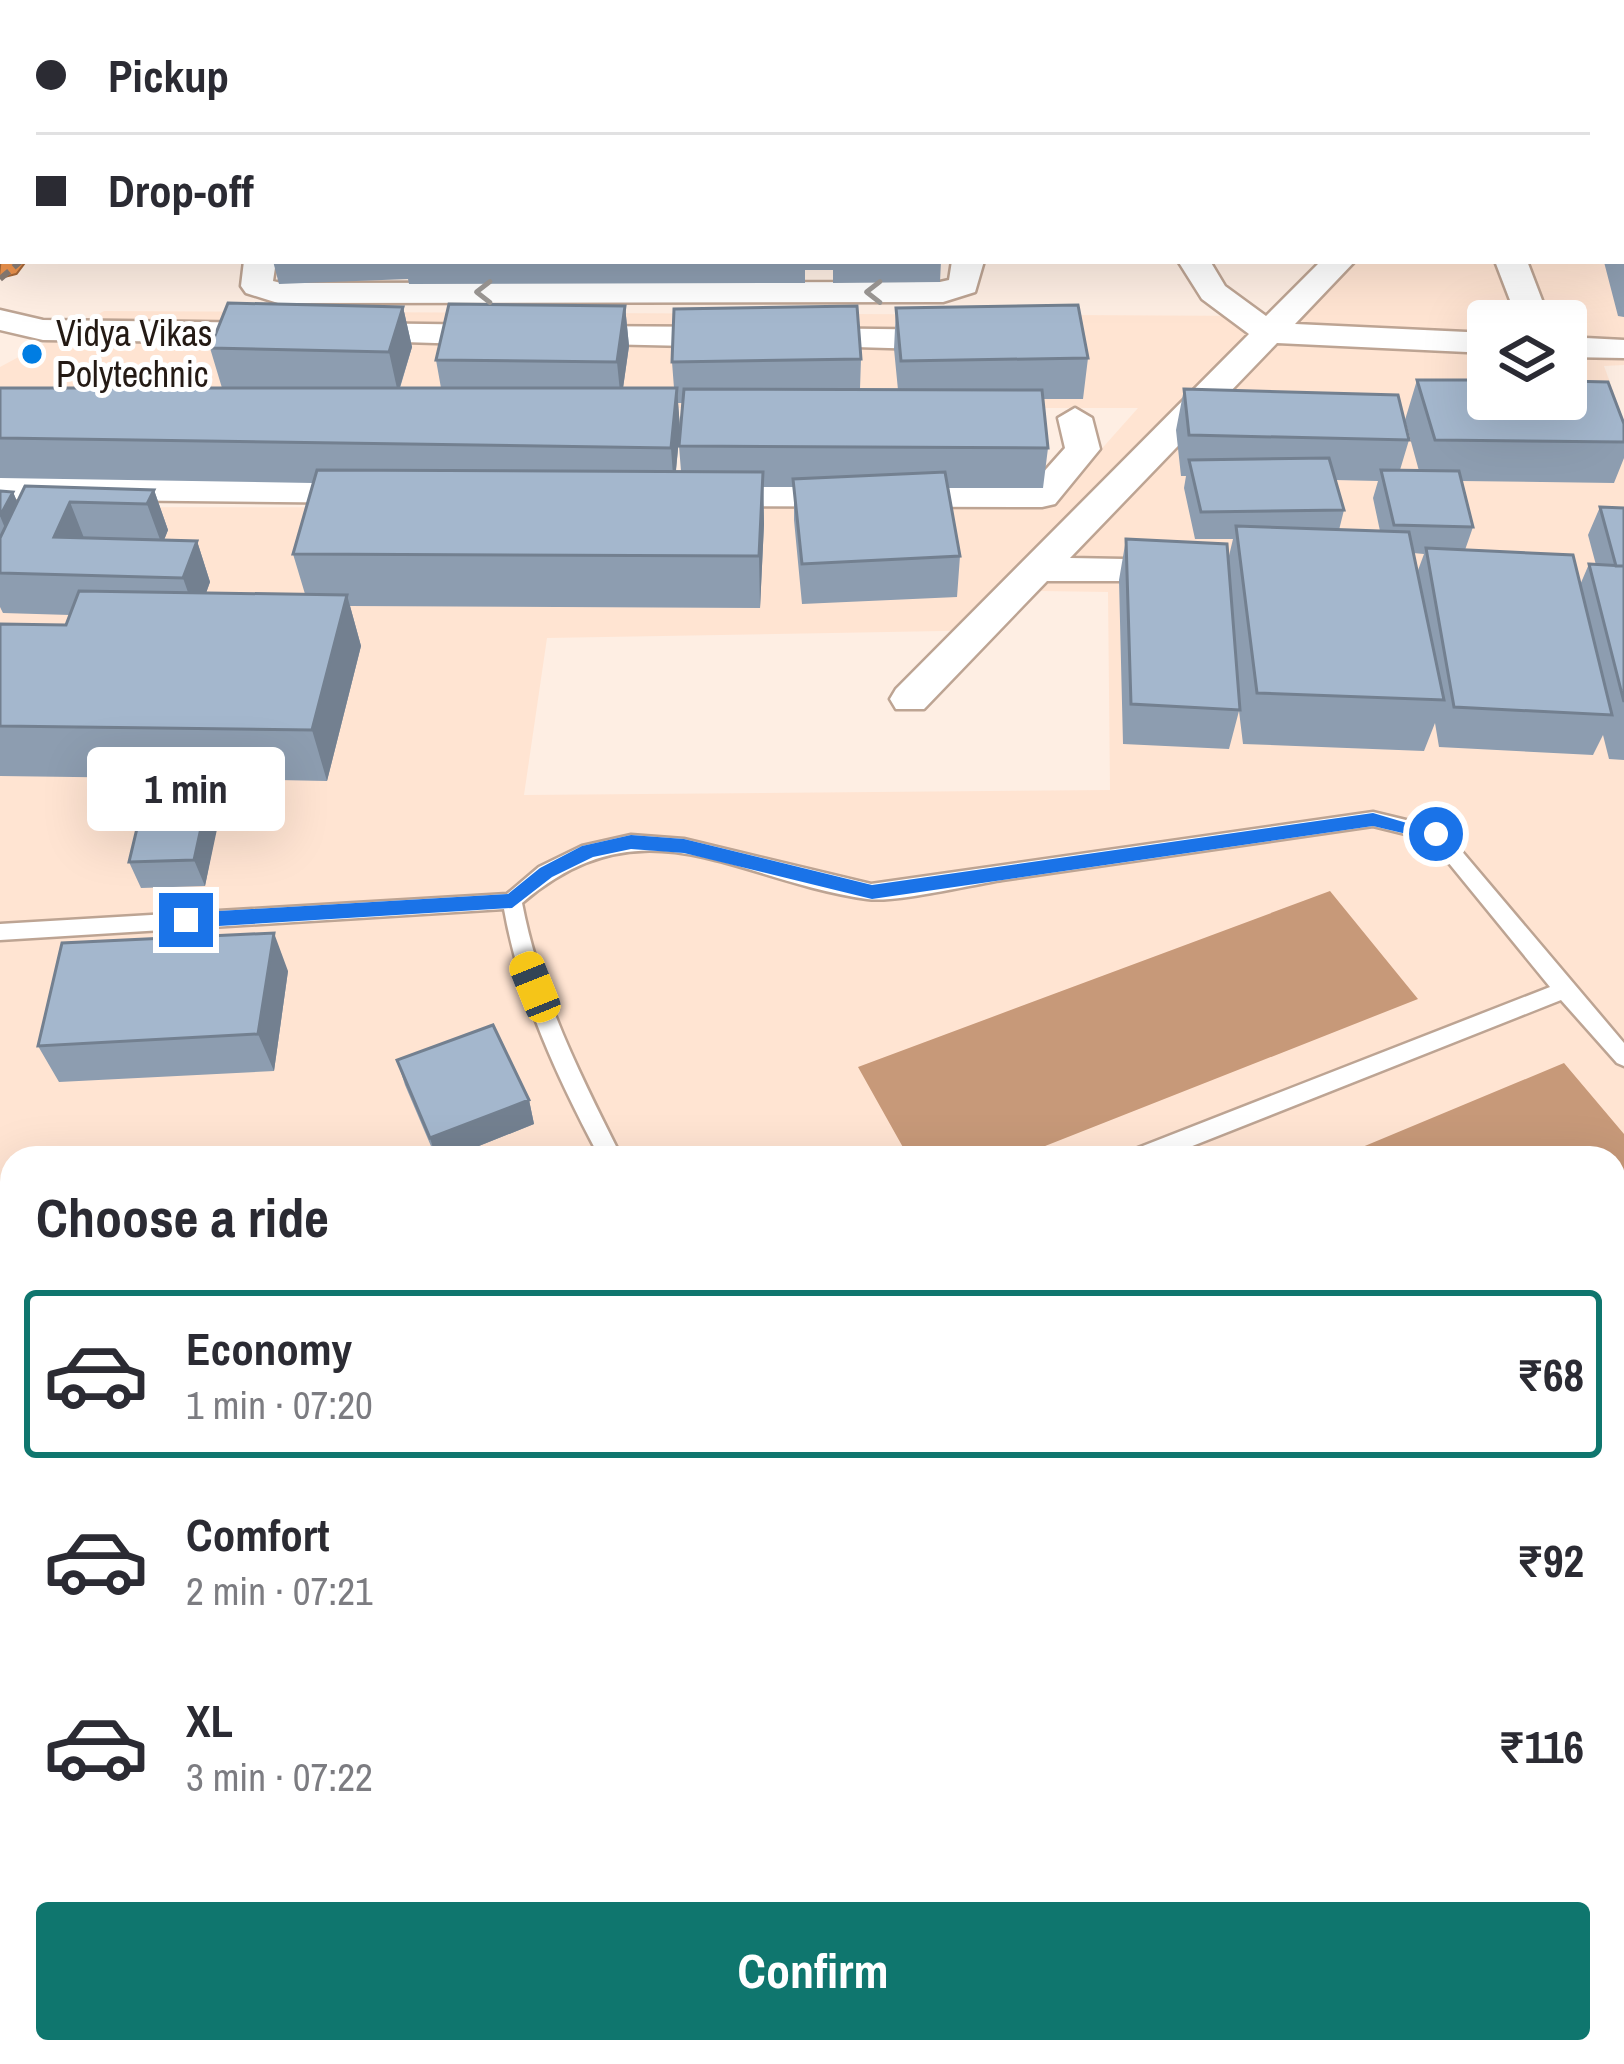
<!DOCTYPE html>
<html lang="en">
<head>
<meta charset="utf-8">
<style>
  body { margin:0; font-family:"Archivo Narrow",sans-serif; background:#f7f7f7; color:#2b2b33; height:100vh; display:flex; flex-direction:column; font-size:45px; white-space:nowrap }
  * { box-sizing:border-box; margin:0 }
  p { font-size:39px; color:#7c7c81 }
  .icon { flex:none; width:66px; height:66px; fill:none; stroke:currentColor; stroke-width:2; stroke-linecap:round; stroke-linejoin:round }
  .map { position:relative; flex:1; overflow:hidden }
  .side { position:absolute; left:0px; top:1146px; width:1626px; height:918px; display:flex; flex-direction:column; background:#fff; border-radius:36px 36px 0 0; box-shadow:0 12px 48px #0002 }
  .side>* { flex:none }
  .top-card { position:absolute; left:0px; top:0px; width:1626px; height:264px; box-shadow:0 12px 48px #0002; display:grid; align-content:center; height:264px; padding:0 36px; background:#fff }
  .buttons { position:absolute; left:1467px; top:300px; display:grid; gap:24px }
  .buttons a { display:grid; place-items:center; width:120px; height:120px; border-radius:12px; background:#fff; box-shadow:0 12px 48px #0002; font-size:60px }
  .end { position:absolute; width:54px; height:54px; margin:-27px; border:15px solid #1a73e8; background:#fff; box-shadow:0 0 0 6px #fff }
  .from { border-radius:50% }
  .bubble { position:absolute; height:84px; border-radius:12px; background:#fff; box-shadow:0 12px 48px #0002; font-size:39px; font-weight:700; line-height:84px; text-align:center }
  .car { position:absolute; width:36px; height:72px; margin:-36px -18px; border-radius:15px; box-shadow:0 0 9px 3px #0007; background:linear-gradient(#f5c518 24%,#345 0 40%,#f5c518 0 76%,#345 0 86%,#f5c518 0) }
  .top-card b { display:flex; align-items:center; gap:42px; height:114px; font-size:45px }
  .top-card b+b { border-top:3px solid #e1e1e2 }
  .top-card i { width:30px; height:30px; background:#2b2b33 }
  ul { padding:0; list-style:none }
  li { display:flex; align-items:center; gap:36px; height:168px; margin:0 24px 18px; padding:0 12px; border:6px solid transparent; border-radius:12px }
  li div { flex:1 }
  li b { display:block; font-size:45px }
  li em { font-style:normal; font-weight:700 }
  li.current { border-color:#0f766e }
  li>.icon { width:108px; height:108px; stroke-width:1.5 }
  h2 { padding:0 36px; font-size:54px; line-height:144px }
  .primary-button { display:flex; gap:24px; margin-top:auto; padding:24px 36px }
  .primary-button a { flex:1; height:138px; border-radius:12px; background:#0f766e; color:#fff; font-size:48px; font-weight:700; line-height:138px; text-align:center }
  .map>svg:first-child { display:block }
  .built { fill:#ffe4d2; fill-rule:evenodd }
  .water { fill:#c79979 }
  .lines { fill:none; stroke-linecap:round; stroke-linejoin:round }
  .lane-casing { stroke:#bda493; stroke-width:5 }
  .street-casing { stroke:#bda493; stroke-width:5 }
  .highway-casing { stroke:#a56738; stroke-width:4 }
  .lane { fill:#fff; fill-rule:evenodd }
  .street { fill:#fff; fill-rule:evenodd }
  .highway { fill:#ea914c; fill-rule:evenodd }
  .rail { stroke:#877a72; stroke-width:6; stroke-dasharray:12 6; stroke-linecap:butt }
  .wall { fill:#8d9db0; fill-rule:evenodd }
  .shaded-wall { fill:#738090 }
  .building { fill:#a4b7cd; stroke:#738090; stroke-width:3 }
  .oneway { stroke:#9c9895 }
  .route { fill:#1a73e8 }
  .poi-dot { fill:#007de3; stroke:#fff; stroke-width:4.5 }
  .labels { text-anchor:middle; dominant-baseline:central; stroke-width:10; stroke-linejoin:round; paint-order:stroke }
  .far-poi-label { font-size:36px; fill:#241a14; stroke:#fff; text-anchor:start }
</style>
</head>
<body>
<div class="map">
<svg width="1624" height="2064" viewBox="0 0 1624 2064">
  <rect width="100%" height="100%" fill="#feeee3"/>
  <path class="built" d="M 1624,1 L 1624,365 L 1604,366 L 1624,421 L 1624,2064 L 0,2064 L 0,507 L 1049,508 L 1138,408 L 0,408 L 0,367 L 104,311 L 1301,316 L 1354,261 L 1623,261 ZM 1488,321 L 1566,321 L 1566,399 L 1488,399 ZM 1041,591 L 1108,592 L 1110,790 L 524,795 L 547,638 L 999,630 ZM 12,1158 L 1614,1158 L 1614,2052 L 12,2052 Z"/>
  <path class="water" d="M 1330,891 L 1418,999 L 1015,1158 L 909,1158 L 858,1067 Z
    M 1564,1063 L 1624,1134 L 1624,2064 L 1300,2064 L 1294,2052 L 1614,2052 L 1614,1158 L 1336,1158 Z"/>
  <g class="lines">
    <g class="lane-casing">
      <path id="lane" d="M 1373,812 L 1443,829 L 1624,1043 L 1624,1066 L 1617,1063 L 1561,1000 L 1162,1158 L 1127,1158 L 1130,1151 L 1550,987 L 1430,840 L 1373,826 C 1249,844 1126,862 1002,880 C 970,885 895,903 867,899 C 733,880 645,798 522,903 C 540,996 580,1075 622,1158 L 600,1158 C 558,1079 520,998 504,909 L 0,940 L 0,924 L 507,894 L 539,867 L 582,846 L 631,835 L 684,839 L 871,884 Z
        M 12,1555 L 12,1581 L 0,1586 L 0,1560 Z
        M 403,2052 L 442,2052 L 436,2064 L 397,2064 Z
        M 1064,2052 L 1100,2052 L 1094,2064 L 1058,2064 Z
        M 1131,2052 L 1162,2052 L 1167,2064 L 1136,2064 Z"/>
    </g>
    <g class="street-casing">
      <path id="street" d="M 1228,0 L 1254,0 L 1255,3 L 1229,3 Z
        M 1367,0 L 1393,0 L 1394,3 L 1368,3 Z
        M 1512,0 L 1538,0 L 1540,3 L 1514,3 Z
        M 244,261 L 276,261 L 273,281 L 281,283 L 940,282 L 949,280 L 952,261 L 984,261 L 975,292 L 943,302 L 278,303 L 246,293 L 241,286 Z
        M 1178,261 L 1210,261 L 1225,286 L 1266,316 L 1321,261 L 1355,261 L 1295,324 L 1488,333 L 1488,353 L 1277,343 L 1070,558 L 1179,560 L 1192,563 L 1197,572 L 1192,581 L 1047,581 L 924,709 L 896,709 L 890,699 L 896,689 L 1249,334 L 1202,299 Z
        M 1495,261 L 1527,261 L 1550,321 L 1518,321 Z
        M 0,310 L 43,320 L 278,323 L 294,333 L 278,343 L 43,340 L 0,330 Z
        M 350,323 L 500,325 L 516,335 L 500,345 L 339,340 L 334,333 Z
        M 566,326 L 734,327 L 750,337 L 734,347 L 555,343 L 550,336 L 555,329 Z
        M 800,328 L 956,330 L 972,340 L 956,350 L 788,345 L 784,338 Z
        M 1566,337 L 1624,340 L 1624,358 L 1566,357 Z
        M 1075,408 L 1092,418 L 1100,449 L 1055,504 L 1042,507 L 702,506 L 684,495 L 702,484 L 1032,485 L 1065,448 L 1058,418 Z
        M 0,477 L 372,481 L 390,492 L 372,503 L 0,499 Z"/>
    </g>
    <g class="highway-casing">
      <path id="highway" d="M 3,178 L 3,206 L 0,207 L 0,179 Z
        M 3,246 L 3,261 L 25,261 L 16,273 L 0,277 Z"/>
    </g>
    <use href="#lane" class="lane"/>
    <use href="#street" class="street"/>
    <use href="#highway" class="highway"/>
    <path class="rail" d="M 0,279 L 21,261"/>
  </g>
  <path class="wall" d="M 300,0 L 436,0 L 434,3 L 301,3 Z
    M 1169,0 L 1239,0 L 1238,3 L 1169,3 Z
    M 1255,0 L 1374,0 L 1373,3 L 1256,3 Z
    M 1393,0 L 1513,0 L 1450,1 L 1449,3 L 1394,3 Z
    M 1595,0 L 1624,0 L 1624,193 L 1623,3 L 1594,3 Z
    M 1623,222 L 1624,222 L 1624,317 L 1618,316 L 1604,262 L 1623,261 Z
    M 273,261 L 941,261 L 940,282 L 833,283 L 833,270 L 805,270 L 805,283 L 409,284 L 408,279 L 279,284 Z
    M 625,306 L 629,346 L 623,388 L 674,388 L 672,362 L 861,359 L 860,389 L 898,390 L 894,349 L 896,308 L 1088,358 L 1083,399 L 1043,399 L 1048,448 L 1043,488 L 948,488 L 960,556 L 957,597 L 802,604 L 794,520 L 794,487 L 763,487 L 764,524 L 760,608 L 350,606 L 361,646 L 327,781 L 226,779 L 205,886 L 141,888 L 129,862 L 149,778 L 0,776 L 0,624 L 66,625 L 70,615 L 3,613 L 0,607 L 0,491 L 13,492 L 17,502 L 154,490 L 168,530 L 164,540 L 197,541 L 210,582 L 206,593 L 305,594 L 293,554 L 313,483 L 0,478 L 0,388 L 222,388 L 210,348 L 403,307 L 412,347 L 400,388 L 441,388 L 436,360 ZM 678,403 L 683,403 L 679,446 L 681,471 L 676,471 L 680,428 Z
    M 1417,380 L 1624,424 L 1624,458 L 1614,483 L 1461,481 L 1473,527 L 1465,550 L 1580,585 L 1589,564 L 1596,565 L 1588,535 L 1600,507 L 1624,508 L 1624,760 L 1609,759 L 1603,735 L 1593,755 L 1439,747 L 1435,723 L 1424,751 L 1243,744 L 1239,711 L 1229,749 L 1123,744 L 1119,580 L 1126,539 L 1228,560 L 1233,539 L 1195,539 L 1184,488 L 1186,476 L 1181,476 L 1176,430 L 1184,389 L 1409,440 L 1400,470 L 1419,471 L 1405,420 ZM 1335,480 L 1378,481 L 1373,498 L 1380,531 L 1339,530 L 1344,510 ZM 1413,553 L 1424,554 L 1417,573 Z
    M 288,971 L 274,1071 L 59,1082 L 38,1046 Z
    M 397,1060 L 529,1100 L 534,1124 L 449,1158 L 436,1158 L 405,1085 Z"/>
  <path class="shaded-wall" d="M 402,0 L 436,0 L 434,3 L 400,3 Z
    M 567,0 L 596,0 L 595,3 L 565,3 Z
    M 3,68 L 3,120 L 0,123 L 0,70 Z
    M 625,306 L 629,346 L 621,402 L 617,362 Z
    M 403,307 L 412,347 L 398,393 L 389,352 Z
    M 677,388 L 680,428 L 674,489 L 671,448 Z
    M 763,472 L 764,524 L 760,608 L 759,556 Z
    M 154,490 L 168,530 L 162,545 L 147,504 Z
    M 13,492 L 25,520 L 12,545 L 0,516 Z
    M 70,502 L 86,543 L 54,537 Z
    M 197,541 L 210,582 L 197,618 L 183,578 Z
    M 347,595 L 361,646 L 327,781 L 312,730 Z
    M 217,755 L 227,782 L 205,886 L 194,860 Z
    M 274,933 L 288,971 L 274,1071 L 258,1034 Z
    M 529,1100 L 534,1124 L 449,1158 L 436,1158 L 430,1138 Z"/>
  <path class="building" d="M 318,0 L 402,0 L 400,3 L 348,3 Z
    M 451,0 L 567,0 L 565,3 L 448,3 Z
    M 883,0 L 962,0 L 962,3 L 883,3 Z
    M 999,0 L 1071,0 L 1071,3 L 999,3 Z
    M 1596,0 L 1624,0 L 1624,32 L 1623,3 L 1597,3 Z
    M 0,43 L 3,43 L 3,68 L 0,70 Z
    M 228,303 L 403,307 L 389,352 L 210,348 Z
    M 449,304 L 625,306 L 617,362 L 436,360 Z
    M 1078,305 L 1088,358 L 901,361 L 896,308 Z
    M 857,306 L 861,359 L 672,362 L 674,309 Z
    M 1417,380 L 1488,380 L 1488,399 L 1566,399 L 1566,381 L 1608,382 L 1624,424 L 1624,442 L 1435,440 Z
    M 0,388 L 677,388 L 671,448 L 0,438 Z
    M 684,389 L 1042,390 L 1048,448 L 679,446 Z
    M 1184,389 L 1398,395 L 1409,440 L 1189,435 Z
    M 1329,458 L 1344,510 L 1201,512 L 1189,460 Z
    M 317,470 L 763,472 L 759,556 L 293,554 Z
    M 1381,470 L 1459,471 L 1473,527 L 1394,525 Z
    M 945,472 L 960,556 L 802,564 L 793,479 Z
    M 25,486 L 154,490 L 147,504 L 70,502 L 54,537 L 197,541 L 183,578 L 0,573 L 0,538 Z
    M 0,491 L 13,492 L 0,516 Z
    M 1600,507 L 1624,508 L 1624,566 L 1616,566 Z
    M 1236,526 L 1409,532 L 1444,700 L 1257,693 Z
    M 1126,539 L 1227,544 L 1240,710 L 1131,704 Z
    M 1426,548 L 1573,555 L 1612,715 L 1454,707 Z
    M 1589,564 L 1624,566 L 1624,702 Z
    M 79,591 L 347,595 L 312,730 L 0,726 L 0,624 L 66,625 Z
    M 217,755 L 194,860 L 129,862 L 154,757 Z
    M 274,933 L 258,1034 L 38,1046 L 62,943 Z
    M 493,1025 L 529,1100 L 430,1138 L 397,1060 Z"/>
  <defs><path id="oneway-chevron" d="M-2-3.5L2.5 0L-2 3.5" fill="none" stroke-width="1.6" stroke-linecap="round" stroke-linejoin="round" transform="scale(3)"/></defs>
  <g class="oneway">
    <use href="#oneway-chevron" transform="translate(484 292) rotate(180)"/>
    <use href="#oneway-chevron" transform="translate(874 292) rotate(180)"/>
  </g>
  <path class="route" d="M 1373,813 L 1444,834 L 1436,841 L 1373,826 L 872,899 L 684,853 L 631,849 L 593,857 L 552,877 L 512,908 L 186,928 L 177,920 L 186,913 L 508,894 L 540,868 L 582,846 L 631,835 L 684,839 L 872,885 Z"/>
  <circle class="poi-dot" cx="32" cy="354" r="12"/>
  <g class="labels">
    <g class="far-poi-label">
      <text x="56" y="333">Vidya Vikas<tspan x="56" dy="41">Polytechnic</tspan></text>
    </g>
  </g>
</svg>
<div class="buttons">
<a><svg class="icon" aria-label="layers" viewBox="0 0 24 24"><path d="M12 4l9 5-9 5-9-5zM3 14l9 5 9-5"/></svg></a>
</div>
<i class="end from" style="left:1436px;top:834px"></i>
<i class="end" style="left:186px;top:920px"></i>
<div class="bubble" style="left:87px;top:747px;width:198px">1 min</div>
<i class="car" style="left:535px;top:987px;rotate:338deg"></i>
<div class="top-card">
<b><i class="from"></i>Pickup</b>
<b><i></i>Drop-off</b>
</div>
<section class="side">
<h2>Choose a ride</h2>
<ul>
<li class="current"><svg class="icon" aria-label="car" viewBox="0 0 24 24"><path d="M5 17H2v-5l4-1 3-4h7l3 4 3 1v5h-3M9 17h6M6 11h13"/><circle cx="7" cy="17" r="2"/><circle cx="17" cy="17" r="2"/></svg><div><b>Economy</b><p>1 min · 07:20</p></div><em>₹68</em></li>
<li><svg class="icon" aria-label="car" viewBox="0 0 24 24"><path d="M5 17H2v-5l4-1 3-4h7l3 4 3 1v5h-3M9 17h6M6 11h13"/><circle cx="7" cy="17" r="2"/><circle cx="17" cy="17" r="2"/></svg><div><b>Comfort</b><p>2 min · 07:21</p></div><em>₹92</em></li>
<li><svg class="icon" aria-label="car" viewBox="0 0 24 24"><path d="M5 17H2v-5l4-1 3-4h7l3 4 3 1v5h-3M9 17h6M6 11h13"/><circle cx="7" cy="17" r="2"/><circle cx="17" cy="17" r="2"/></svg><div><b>XL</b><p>3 min · 07:22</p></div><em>₹116</em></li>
</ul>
<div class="primary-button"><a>Confirm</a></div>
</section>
</div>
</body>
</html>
